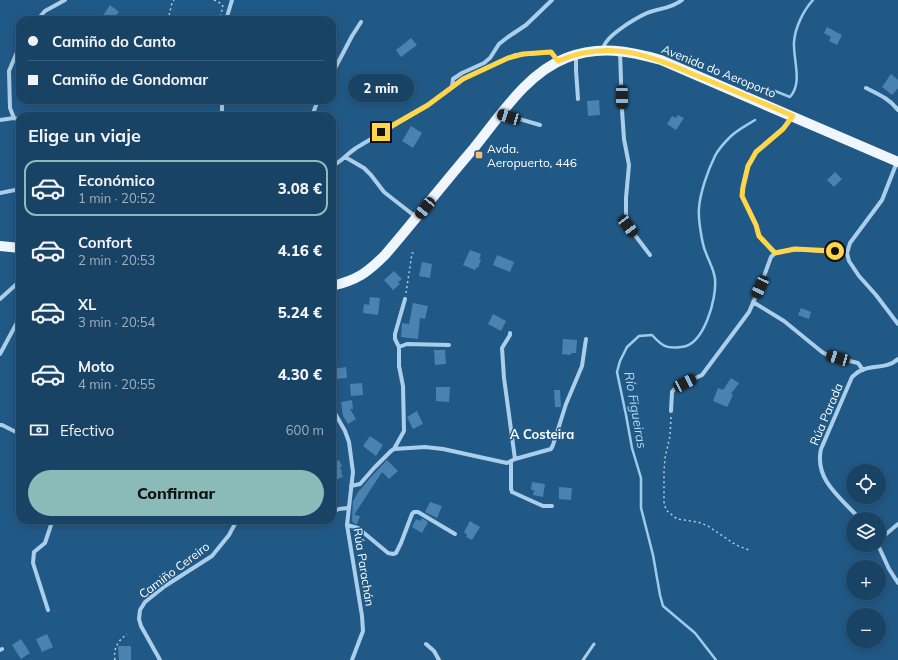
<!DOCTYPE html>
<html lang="es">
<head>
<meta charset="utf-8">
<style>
  body { margin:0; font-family:Mulish,sans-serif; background:#264e6d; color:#f1f3f6; height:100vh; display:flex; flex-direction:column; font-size:15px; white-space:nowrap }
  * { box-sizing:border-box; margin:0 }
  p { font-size:13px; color:#9fb0bf }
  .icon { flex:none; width:22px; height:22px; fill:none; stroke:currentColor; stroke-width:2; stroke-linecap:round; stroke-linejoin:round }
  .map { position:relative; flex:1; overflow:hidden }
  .details { position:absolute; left:16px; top:112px; width:320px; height:412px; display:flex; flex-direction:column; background:#194364; border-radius:12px; box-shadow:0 2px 10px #0003,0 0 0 1px #375c78 }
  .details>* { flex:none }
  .banner { position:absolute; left:16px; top:16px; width:320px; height:88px; border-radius:12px; box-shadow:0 2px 10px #0003,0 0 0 1px #375c78; display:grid; align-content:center; height:88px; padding:0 12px; background:#194364 }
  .controls { position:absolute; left:846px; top:464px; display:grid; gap:8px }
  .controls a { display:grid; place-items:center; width:40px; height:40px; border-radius:50%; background:#194364; box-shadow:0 2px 10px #0003,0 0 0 1px #375c78; font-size:20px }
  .end { position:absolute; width:18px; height:18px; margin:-9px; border:5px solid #ffd54a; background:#111; box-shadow:0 0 0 2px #111 }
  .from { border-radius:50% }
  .bubble { position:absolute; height:28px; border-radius:14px; background:#194364; box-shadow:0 2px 10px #0003,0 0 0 1px #375c78; font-size:13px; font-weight:800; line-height:28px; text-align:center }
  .car { position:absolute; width:12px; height:24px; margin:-12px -6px; border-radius:5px; box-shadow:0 0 3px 1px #0007; background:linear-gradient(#222 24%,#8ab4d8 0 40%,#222 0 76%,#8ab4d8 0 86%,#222 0) }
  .banner b { display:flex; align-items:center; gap:14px; height:38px; font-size:15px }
  .banner b+b { border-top:1px solid #375c78 }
  .banner i { width:10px; height:10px; background:#f1f3f6 }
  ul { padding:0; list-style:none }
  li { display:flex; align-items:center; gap:12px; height:56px; margin:0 8px 6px; padding:0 4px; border:2px solid transparent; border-radius:12px }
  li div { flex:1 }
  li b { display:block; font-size:15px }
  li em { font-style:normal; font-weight:800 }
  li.selected { border-color:#8bbbb9 }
  li>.icon { width:36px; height:36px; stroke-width:1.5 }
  h2 { padding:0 12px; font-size:18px; line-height:48px }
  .pay { display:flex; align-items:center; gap:10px; height:44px; padding:0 12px; font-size:15px }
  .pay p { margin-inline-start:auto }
  .cta { display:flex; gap:8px; margin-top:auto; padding:8px 12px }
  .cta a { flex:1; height:46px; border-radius:24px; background:#8bbbb9; color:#111; font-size:16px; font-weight:800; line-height:46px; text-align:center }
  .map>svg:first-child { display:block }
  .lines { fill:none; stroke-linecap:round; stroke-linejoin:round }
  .stream { stroke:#9fcbeb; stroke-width:2.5 }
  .building { fill:#4a83af }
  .path { stroke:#abcfea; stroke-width:1.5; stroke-dasharray:2 3; stroke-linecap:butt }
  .lane { stroke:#abcfea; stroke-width:3 }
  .street { stroke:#abcfea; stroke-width:4 }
  .primary { stroke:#eff6fe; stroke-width:10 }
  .route { stroke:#ffd54a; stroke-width:5 }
  .poi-dot { fill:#f6be6c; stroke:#215986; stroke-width:1.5 }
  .labels { text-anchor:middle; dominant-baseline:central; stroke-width:3; stroke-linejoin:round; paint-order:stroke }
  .street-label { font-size:12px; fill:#fff; stroke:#215986 }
  .poi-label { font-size:12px; fill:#fff; stroke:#215986; text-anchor:start }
  .water-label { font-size:13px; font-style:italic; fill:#b7d8f1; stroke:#215986 }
  .neighbourhood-label { font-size:13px; font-weight:bold; fill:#fff; stroke:#215986 }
</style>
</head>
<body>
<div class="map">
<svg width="898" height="660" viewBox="0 0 898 660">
  <rect width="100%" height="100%" fill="#215986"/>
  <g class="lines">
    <path class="stream" d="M 772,93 L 775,91 L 790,97 C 803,83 793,60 794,42 C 795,28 803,11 813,0
      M 716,660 L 695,633 L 663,606 L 660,595 L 653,555 L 641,508 L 641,478 L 632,448 L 626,415 L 617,372 L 620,361 L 627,347 L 639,336 L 652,335 C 662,346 666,349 681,347 C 704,346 717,298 715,279 C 714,269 709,262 706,253 C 702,245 698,218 699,208 C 700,193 708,170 715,156 C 718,150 725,142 730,137 C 737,130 747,125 755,120"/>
  </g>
  <path class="building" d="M 110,5 L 119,12 L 112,20 L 100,20 Z
    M 827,27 L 842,35 L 837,45 L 829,41 L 831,37 L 824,33 Z
    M 411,38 L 417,45 L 401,57 L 396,50 Z
    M 891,74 L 898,80 L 898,88 L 892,95 L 882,87 Z
    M 599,100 L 600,115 L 588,116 L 587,101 Z
    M 678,115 L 684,118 L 676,130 L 667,124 L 672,116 L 676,118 Z
    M 411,126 L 422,133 L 413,148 L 402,141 Z
    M 835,172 L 842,179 L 834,187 L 827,180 Z
    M 470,250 L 481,254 L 479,259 L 481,260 L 478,268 L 477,267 L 475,270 L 463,265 Z
    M 497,255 L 514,262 L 510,272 L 493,265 Z
    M 422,262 L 432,264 L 430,278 L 419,276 Z
    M 394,271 L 402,279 L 398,282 L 400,284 L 393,290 L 384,280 Z
    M 370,297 L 380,298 L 378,315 L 363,313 L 364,304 L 369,305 Z
    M 413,303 L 428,306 L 425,319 L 420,318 L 418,339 L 401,337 L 402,323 L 409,324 Z
    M 801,308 L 811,312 L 809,319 L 798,315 Z
    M 493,314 L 506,321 L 501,331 L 488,324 Z
    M 563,339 L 577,340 L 576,353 L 571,353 L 571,355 L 562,354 Z
    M 434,350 L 445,350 L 446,364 L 435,365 Z
    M 346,367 L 347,378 L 334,379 L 333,369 Z
    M 731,378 L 739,383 L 731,394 L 733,395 L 727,407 L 713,401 L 718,388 L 723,390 Z
    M 362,383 L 363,395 L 351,396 L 350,384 Z
    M 436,387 L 450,387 L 449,402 L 436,401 Z
    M 554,390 L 560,390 L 561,407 L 555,407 Z
    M 352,400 L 353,409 L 350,409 L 356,419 L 348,424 L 343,416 L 341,402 Z
    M 417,411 L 423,424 L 413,429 L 407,417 Z
    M 370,436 L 383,445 L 376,456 L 363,446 Z
    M 339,460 L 342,466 L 340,468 L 342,471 L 341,472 L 343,477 L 335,480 L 332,474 L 332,463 Z
    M 387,460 L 398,471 L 389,479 L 382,472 L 354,515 L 360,516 L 357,524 L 355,524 L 352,521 L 353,501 L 360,489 L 361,489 L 370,478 Z
    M 532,482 L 545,484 L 543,497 L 533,495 L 534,490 L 531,490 Z
    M 559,487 L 572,488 L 571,500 L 559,499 Z
    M 430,502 L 442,506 L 437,518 L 425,512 Z
    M 422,518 L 428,522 L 422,533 L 412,527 L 416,519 L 420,521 Z
    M 470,521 L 480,527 L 472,540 L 466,537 L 467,535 L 464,532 Z
    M 47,634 L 53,647 L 42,652 L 36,639 Z
    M 21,639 L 30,653 L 21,659 L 12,645 Z
    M 118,646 L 131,646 L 131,660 L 119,660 Z"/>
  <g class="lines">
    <path class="path" d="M 214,0 L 222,4 L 223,7 L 219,20
      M 168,20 L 172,3 L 174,0
      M 406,293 L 412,253 L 415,253
      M 671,417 L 670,436 L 665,458 L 664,471 L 664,502 L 666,510 L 677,519 L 698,522 L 708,526 L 736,545 L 749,550
      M 115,660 C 113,648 118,641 127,634"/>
    <path class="lane" d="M 583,660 L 594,644"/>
    <path class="street" d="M 37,20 L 45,11 L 65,0
      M 226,20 L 232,0
      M 603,50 C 603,37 636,18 647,13 C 659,8 671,9 682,0
      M 620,51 L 622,110 L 624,139 L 629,165 L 626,198 L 626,214 L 628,226 L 650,255
      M 576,55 L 576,70 L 578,99
      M 332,74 L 352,36 L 361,22
      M 452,87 L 453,79 L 462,73 L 484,63 L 490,58 L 499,44 L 508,37 L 526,25 L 552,0
      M 866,88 C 878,94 890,99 898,110
      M 502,114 L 540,125
      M 222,116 L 222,100
      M 312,116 L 318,100
      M 14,118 L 10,108 L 9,71 L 20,45
      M 0,120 L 14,118 L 20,120
      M 345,157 L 364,168 L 371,175 L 384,192 L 416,217
      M 897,162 L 882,200 L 850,243 L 847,253 L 849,261 L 859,276 L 876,295 L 898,324
      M 332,166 C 341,162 347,154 356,148 L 428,105 L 463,79 L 515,55 L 551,52 L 558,61
      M 0,193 L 20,189
      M 775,253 L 759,236 L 756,225 L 742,196 L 743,187 L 748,166 L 756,152 L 783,129 L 792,116
      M 0,299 L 20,281
      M 753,302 L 784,321 L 822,352 L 829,356 L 858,363 L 863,370
      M 510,333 L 510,335 L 502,348 L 504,378 L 515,459
      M 399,347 L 395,339 L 395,334 L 405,299
      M 0,354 L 20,317
      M 332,408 L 345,431 L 349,442 L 353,472 L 347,525 L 362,616 L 363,631 L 352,660
      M 671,411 L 672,392 L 676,387 L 702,375 L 749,312 L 760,287 L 771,257 L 775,253 L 795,249 L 847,253
      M 0,425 L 2,425 L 20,434
      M 394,449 L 404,431 L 403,386 L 399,366 L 399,347 L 407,344 L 449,345
      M 511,462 L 511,489 L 512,492 L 543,506 L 552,506
      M 351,486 L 360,484 L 374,468 L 391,451 L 394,449 L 425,447 L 443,449 L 507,463 L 515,459 L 551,449 L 553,445 L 566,404 L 582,366 L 586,339
      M 332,512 L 339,509 L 348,508
      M 860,519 C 841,498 814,480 821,449 L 852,377 C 855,375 857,372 860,371 C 872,364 886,370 898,359
      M 347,525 L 358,528 L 388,553 L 393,554 L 396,553 L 401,543 L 412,514 L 414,512 L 418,512 L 455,534
      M 879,540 L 898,524
      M 878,545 L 889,569 L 898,583
      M 48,610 L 33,563 L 34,552 L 45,543 L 51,525 L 51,520
      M 426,644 L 434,651 L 439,660
      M 0,650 L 2,649
      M 160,660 L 141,626 L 139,619 L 140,610 L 145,602 L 165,586 L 212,556 L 229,535 L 237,520"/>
    <path class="primary" d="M 0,246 L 20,248
      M 332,286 C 357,280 367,273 385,255 C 415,220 444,183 474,148 C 500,116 527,73 566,58 C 599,45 629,51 661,60 L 898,162"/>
  </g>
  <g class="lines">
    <path class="route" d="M 381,132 L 428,105 L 463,79 L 508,58 L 523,54 L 551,52 L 558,61 C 613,37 654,58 705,79 C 734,91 763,103 793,116 L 783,129 L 756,152 L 748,166 L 743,187 L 742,196 L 756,225 L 759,236 L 775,253 L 795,249 L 835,251"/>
  </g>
  <rect class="poi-dot" x="475" y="151" width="8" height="8" rx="2"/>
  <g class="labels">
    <g class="street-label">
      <text transform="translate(719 71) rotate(22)">Avenida do Aeroporto</text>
      <text transform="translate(826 414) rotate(-67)">Rúa Parada</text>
      <text transform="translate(364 567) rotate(81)">Rúa Parachán</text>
      <text transform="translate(174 570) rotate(-37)">Camiño Cereiro</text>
    </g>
    <g class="poi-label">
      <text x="487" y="148">Avda.<tspan x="487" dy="14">Aeropuerto, 446</tspan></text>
    </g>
    <g class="water-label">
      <text transform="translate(636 410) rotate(80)">Río Figueiras</text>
    </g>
    <g class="neighbourhood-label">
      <text x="542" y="434">A Costeira</text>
    </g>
  </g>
</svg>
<div class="controls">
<a><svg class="icon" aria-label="locate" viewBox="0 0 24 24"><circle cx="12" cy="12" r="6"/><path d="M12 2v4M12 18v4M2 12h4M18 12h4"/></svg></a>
<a><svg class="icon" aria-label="layers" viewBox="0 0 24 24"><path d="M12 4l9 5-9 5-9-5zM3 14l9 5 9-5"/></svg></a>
<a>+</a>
<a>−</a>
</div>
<i class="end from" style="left:835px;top:251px"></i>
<i class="end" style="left:381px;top:132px"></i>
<div class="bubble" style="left:348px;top:74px;width:66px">2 min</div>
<i class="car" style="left:622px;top:97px;rotate:179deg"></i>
<i class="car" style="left:509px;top:117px;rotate:287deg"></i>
<i class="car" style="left:425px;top:208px;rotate:219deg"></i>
<i class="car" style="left:628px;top:226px;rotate:143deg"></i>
<i class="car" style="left:760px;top:287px;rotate:205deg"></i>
<i class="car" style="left:838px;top:358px;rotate:286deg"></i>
<i class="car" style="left:685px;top:383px;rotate:63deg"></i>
<div class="banner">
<b><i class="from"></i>Camiño do Canto</b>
<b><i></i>Camiño de Gondomar</b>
</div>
<section class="details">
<h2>Elige un viaje</h2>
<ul>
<li class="selected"><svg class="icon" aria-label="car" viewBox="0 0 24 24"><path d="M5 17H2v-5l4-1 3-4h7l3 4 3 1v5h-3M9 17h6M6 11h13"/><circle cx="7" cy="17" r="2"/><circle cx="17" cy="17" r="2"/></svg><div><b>Económico</b><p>1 min · 20:52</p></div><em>3.08 €</em></li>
<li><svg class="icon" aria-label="car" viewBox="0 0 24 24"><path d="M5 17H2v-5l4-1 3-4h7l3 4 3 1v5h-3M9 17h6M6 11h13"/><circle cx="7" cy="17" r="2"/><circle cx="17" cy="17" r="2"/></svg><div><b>Confort</b><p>2 min · 20:53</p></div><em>4.16 €</em></li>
<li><svg class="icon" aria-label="car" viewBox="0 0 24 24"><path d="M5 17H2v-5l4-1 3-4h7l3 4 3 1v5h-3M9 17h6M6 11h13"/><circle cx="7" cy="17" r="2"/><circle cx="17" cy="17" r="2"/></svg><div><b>XL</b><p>3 min · 20:54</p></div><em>5.24 €</em></li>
<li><svg class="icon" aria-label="car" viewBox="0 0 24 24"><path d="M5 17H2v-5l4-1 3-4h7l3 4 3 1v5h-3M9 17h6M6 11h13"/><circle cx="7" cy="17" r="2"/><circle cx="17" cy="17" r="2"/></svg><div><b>Moto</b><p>4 min · 20:55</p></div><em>4.30 €</em></li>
</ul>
<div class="pay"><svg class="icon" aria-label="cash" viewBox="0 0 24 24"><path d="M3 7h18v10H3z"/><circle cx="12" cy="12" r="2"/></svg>Efectivo<p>600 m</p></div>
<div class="cta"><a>Confirmar</a></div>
</section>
</div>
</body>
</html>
